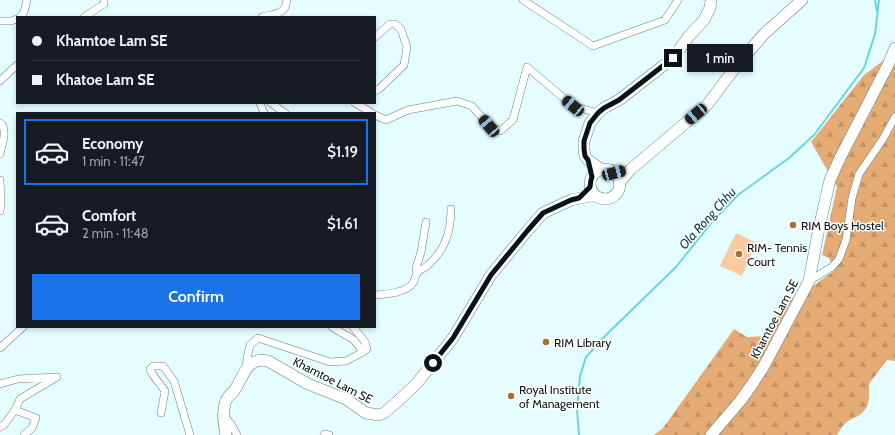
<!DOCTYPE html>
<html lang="en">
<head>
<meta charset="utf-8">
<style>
  body { margin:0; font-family:Cabin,sans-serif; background:#242831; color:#f1f3f6; height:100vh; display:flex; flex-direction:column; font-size:15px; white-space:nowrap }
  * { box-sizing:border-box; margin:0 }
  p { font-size:13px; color:#9ea1a6 }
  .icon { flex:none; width:22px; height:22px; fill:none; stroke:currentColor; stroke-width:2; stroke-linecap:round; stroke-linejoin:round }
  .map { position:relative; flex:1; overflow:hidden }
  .drawer { position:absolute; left:16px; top:112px; width:360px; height:216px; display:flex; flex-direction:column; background:#171b24; border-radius:0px; box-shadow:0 2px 6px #0003 }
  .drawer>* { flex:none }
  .guide { position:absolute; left:16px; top:16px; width:360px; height:88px; border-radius:0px; box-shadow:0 2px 6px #0003; display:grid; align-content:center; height:88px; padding:0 16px; background:#171b24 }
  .end { position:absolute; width:18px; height:18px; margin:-9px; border:5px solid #091414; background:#fff; box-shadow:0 0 0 2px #fff }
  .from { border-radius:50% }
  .bubble { position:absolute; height:28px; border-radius:0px; background:#171b24; box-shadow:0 2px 6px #0003; font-size:13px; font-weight:600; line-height:28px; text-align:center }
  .car { position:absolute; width:12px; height:24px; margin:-12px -6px; border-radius:5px; box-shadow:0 0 3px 1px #0007; background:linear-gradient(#222 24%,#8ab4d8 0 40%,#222 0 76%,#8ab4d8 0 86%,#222 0) }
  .guide b { display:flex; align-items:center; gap:14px; height:38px; font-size:15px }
  .guide b+b { border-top:1px solid #363941 }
  .guide i { width:10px; height:10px; background:#f1f3f6 }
  ul { padding:7px 0 0; list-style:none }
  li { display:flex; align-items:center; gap:12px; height:66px; margin:0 8px 6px; padding:0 8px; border:2px solid transparent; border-radius:0px }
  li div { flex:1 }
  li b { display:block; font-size:15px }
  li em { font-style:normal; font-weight:600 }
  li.selected { border-color:#1a73e8 }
  li>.icon { width:36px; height:36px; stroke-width:1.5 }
  .cta { display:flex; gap:8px; margin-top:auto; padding:8px 16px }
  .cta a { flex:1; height:46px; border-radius:0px; background:#1a73e8; color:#fff; font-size:16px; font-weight:600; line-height:46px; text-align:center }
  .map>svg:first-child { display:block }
  .forest { fill:url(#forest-firs) }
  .park { fill:#f8cba1 }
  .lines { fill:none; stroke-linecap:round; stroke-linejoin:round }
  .stream { stroke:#6bd5dd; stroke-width:2 }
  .street-casing { stroke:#658083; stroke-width:8 }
  .primary-casing { stroke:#658083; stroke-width:12 }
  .street { stroke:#fff; stroke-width:7 }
  .primary { stroke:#fff; stroke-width:11 }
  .route { stroke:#091414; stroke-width:5 }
  .poi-dot { fill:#a96e2f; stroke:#fff; stroke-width:1.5 }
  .labels { text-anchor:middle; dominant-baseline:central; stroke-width:3; stroke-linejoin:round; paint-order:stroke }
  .poi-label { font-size:12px; fill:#091414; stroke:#fff; text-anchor:start }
  .street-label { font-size:12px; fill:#091414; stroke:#fff }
  .water-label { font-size:13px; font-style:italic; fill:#0f4145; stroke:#fff }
</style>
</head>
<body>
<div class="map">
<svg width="895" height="435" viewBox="0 0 895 435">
  <defs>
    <pattern id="forest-firs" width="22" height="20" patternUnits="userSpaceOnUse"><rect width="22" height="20" fill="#e5ab74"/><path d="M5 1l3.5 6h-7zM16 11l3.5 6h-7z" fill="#c39264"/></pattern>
  </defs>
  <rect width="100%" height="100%" fill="#e5fdff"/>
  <path class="forest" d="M 895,56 L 895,361 L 887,360 L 869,384 C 869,390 870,400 867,406 C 862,417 855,416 847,422 C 842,426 840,430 837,435 L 654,435 L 663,428 L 734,329 L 747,337 L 768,336 L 785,302 L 810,288 L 834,271 L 829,258 L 822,255 L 837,187 L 811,142 L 864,75 L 888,57 Z"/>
  <path class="park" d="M 736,233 L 757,243 L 742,276 L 720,266 Z"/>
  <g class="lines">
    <path class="stream" d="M 875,0 L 877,11
      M 579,435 L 577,410 L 580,376 L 586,357 L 606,335 L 676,267 L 712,222 L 738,195 L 789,158 L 814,135 L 864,68 L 875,34 L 879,0"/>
    <g class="street-casing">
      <path id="street" d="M 523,0 L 593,46 L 665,20 L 678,0
        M 20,17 L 24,12 L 27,0
        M 84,17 L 104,4 L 104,0
        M 262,17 C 268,15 279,15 284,9 C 286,7 286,3 287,0
        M 0,21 L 11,21 L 17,19
        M 375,37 L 390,24 L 395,24 L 401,29 L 407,47 L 404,65 L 379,89 L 375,91
        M 0,81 L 17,65
        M 260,103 L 264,113
        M 271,103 L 285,113
        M 355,103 L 372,113
        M 375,115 L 386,120 L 408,110 L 457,101 L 472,106 L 489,126 L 500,131 L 513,120 L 527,67 L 573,106 L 598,113
        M 0,123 L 2,124 C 7,133 2,144 0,154
        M 0,180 L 1,204 L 0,211
        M 417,273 L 416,268 L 421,252 L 426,222
        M 809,281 L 832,267 L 839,259 L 846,240 L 852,198 L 859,174 L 883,139 L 895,117
        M 375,295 C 386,294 406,293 413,283 C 415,280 415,275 418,272 C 421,269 425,268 428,265 C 445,250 451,232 451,209
        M 353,327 L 365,342 L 367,349 L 363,352
        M 0,348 L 23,327
        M 246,369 L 247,358 L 250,345 L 258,338 L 330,362 L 346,361 L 363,352 L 354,340 L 332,327
        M 0,384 L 18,379 L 57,377 L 20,399 L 15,410 L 36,418 L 32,428 L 24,435
        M 161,413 L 165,391 L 153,375 L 150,369 L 153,366 L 163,366 L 174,381 L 190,435
        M 224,416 L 231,424 L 237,435
        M 0,427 L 4,425 L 15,410
        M 324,435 L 325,434 L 329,435"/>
    </g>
    <g class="primary-casing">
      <path id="primary" d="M590 184a15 15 0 1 1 30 0a15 15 0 1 1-30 0Z
        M 602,170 L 588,160 L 585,156 L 584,149 L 584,141 L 590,123 L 598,113 L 604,108 L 619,100 L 673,58 L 689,36 L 704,20 L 710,8 L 711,0
        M 619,183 L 631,169 L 707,105 L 738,64 L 764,34 L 802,0
        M 226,435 C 224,425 222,414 225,404 C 226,397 230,395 234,391 C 244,377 246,356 268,361 L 308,384 L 346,399 L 366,413 L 379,415 L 384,413 L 397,402 L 417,383 L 453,338 L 491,275 L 528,230 L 543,213 L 571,200 L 595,195
        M 711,435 L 741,400 L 753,383 L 764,366 L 809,281 L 819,228 L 830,180 L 841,156 L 888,65 L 895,48"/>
    </g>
    <use href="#street" class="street"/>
    <use href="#primary" class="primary"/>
  </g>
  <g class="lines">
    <path class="route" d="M 433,363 L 453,338 L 491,275 L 528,230 L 543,213 L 571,200 L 579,198 L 590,187 L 591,180 L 592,177 L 588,160 L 585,156 L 584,149 L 584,141 L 590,123 L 598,113 L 604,108 L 619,100 L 673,58"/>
  </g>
  <g class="poi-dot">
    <circle cx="793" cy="225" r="4"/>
    <circle cx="739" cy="254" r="4"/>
    <circle cx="546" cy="342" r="4"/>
    <circle cx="511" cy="396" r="4"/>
  </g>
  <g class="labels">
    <g class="poi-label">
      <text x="801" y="225">RIM Boys Hostel</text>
      <text x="747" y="247">RIM- Tennis<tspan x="747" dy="14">Court</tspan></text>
      <text x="554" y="342">RIM Library</text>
      <text x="519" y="389">Royal Institute<tspan x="519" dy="14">of Management</tspan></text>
    </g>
    <g class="street-label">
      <text transform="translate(774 319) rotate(-62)">Khamtoe Lam SE</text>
      <text transform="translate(333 380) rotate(27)">Khamtoe Lam SE</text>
    </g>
    <g class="water-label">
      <text transform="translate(707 218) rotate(-48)">Ola Rong Chhu</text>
    </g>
  </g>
</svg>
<i class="end from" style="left:433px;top:363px"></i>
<i class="end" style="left:673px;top:58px"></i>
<div class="bubble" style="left:687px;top:44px;width:66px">1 min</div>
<i class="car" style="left:573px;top:106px;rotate:310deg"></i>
<i class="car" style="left:696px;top:114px;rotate:230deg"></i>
<i class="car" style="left:489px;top:126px;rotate:320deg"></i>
<i class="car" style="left:614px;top:173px;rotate:75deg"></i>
<div class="guide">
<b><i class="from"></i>Khamtoe Lam SE</b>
<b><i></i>Khatoe Lam SE</b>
</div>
<section class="drawer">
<ul>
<li class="selected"><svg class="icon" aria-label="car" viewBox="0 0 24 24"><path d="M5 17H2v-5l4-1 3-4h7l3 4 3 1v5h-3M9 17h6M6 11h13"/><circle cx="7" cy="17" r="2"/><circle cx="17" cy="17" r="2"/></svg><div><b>Economy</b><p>1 min · 11:47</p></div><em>$1.19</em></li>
<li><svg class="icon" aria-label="car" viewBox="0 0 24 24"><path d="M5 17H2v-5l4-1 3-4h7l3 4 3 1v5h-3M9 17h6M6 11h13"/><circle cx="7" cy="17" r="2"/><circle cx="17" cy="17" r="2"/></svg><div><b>Comfort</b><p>2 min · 11:48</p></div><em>$1.61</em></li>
</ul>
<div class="cta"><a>Confirm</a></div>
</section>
</div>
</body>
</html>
